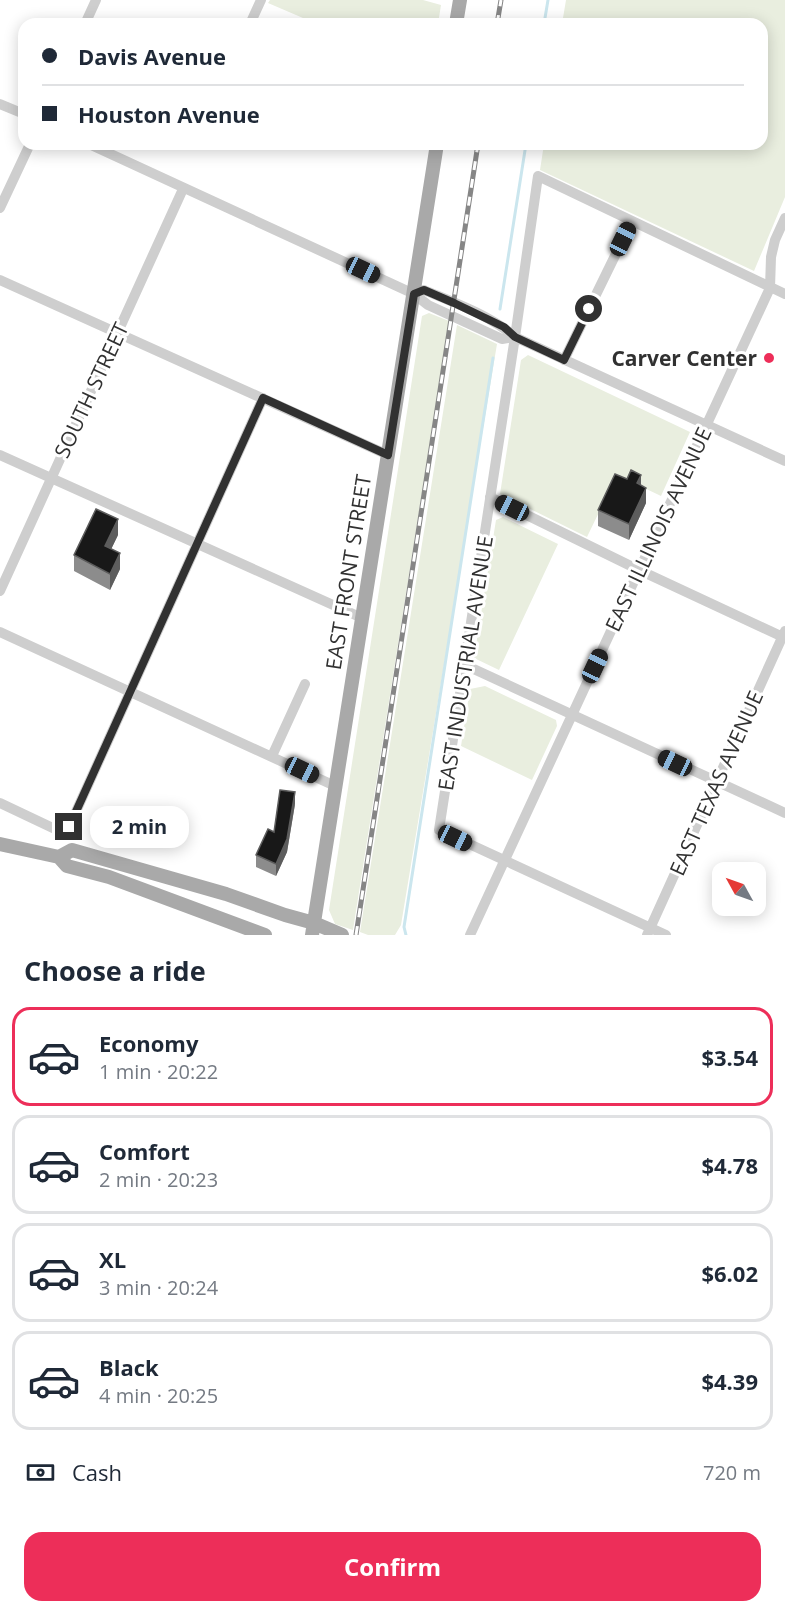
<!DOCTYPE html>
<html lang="en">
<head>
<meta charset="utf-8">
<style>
  body { margin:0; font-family:"Open Sans",sans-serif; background:#f2f2f3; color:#1f2937; height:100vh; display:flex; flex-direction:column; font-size:22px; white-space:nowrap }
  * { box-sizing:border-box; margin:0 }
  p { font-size:20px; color:#747a83 }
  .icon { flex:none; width:33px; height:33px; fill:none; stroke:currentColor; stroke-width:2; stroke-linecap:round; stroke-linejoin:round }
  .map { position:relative; height:935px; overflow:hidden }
  .panel { display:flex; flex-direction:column; background:#fff; flex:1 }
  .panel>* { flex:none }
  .hud { position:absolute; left:18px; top:18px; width:750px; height:132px; border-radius:18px; box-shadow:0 3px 15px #0003; display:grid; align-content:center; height:132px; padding:0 24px; background:#fff }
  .needle { width:39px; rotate:310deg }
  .buttons { position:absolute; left:712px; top:862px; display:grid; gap:12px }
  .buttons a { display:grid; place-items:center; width:54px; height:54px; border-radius:12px; background:#fff; box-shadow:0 3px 15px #0003; font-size:30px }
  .end { position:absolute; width:27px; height:27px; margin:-14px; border:8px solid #313131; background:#fff; box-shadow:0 0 0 3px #fff }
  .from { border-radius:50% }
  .bubble { position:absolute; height:42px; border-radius:18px; background:#fff; box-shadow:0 3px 15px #0003; font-size:20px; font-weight:700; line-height:42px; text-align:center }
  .car { position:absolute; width:18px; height:36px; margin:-18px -9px; border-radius:8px; box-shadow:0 0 4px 2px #0007; background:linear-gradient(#222 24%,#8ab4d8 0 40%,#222 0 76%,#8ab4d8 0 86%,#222 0) }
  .hud b { display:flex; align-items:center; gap:21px; height:57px; font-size:22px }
  .hud b+b { border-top:2px solid #e0e1e3 }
  .hud i { width:15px; height:15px; background:#1f2937 }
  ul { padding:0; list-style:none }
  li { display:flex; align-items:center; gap:18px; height:99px; margin:0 12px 9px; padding:0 12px; border:3px solid #e0e1e3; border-radius:18px }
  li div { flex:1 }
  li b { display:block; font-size:22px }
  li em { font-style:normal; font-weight:700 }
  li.current { border-color:#ed2e59 }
  li>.icon { width:54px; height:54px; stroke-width:1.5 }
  h2 { padding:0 24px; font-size:27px; line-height:72px }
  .pay { display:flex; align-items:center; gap:15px; height:66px; padding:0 24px; font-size:22px }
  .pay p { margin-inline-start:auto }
  .primary-button { display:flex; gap:12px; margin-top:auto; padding:12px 24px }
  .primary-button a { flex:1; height:69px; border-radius:18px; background:#ed2e59; color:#fff; font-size:24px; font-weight:700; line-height:69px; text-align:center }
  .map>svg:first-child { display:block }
  .green { fill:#e9eedf }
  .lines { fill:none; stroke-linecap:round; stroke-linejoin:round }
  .stream { stroke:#cbe6ee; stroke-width:3 }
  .minor { stroke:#cecece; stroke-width:10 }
  .major { stroke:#a9a9a9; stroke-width:14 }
  .rail-casing { stroke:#868686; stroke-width:5 }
  .rail { stroke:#fff; stroke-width:3; stroke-dasharray:9; stroke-linecap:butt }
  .wall { fill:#8c8c8c }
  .shaded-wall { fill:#5d5d5d }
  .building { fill:#181818; stroke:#5d5d5d; stroke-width:1.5 }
  .route { stroke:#313131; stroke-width:8 }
  .poi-dot { fill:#ed2e59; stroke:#fff; stroke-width:2 }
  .labels { text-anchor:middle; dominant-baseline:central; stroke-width:6; stroke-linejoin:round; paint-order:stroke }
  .poi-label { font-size:21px; font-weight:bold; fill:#313131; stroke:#fff; text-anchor:end }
  .street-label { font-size:21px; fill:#313131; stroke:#fff }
</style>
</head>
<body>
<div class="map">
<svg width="785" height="935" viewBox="0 0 785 935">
  <rect width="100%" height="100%" fill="#fff"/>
  <path class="green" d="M 270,0 L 423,0 L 441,5 L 438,24 L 317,24 L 268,3 Z
    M 566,0 L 785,0 L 785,197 L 754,271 L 540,170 L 544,144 L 762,144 L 762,24 L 562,24 Z
    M 429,313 L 449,321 L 353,930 L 335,924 L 329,910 L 422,316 Z
    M 457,325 L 497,344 L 401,925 L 395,935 L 368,935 L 360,932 Z
    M 528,355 L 690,432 L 661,496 L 617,475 L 587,537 L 500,494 L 521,360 Z
    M 503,517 L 558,544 L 499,670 L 474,658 L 496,520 Z
    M 485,686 L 556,720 L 557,726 L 532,780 L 461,746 L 470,689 Z"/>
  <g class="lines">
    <path class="stream" d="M 544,24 L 548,0
      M 500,309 L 526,144
      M 406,935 L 404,927 L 493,358"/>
    <path class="minor" d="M 85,24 L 96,0
      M 250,24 L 261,0
      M 0,104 L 24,114
      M 89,144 L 414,294 L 428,305 L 502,339 L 515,337
      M 0,208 L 30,144
      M 0,280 L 388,455
      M 414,294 L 424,290 C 455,303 490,315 515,337 L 785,461
      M 564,360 L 632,221
      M 0,455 L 362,618
      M 490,497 L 639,570 L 785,638
      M 0,591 L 183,189
      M 0,632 L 335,786
      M 465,665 L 785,813
      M 272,756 L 305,684
      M 0,803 L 57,830 L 66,830 L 69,827 L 263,398
      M 470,935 L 770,288 L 771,257 L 775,240 L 785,218
      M 647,935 L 785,631
      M 666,935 L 439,830 L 515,337 L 538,176 L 785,294"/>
    <path class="major" d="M 456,24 L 460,0
      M 0,844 L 59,857 L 67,866 L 109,877 L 265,935
      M 59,857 L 72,850 L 226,894 L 285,915 L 314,923 L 342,935
      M 312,935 L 437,144"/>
    <g class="rail-casing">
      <path id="rail" d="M 497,24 L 501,0
        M 356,935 L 478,144"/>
    </g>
    <use href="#rail" class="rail"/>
  </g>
  <path class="wall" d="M 641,485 L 646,503 L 629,540 L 598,526 L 598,510 Z
    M 118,535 L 111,549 L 120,569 L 110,590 L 74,571 L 74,555 Z
    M 295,804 L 287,852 L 276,876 L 256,867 L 256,855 Z"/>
  <path class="shaded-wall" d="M 641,475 L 641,490 L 637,483 Z
    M 646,488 L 646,503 L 629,540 L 629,524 Z
    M 118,519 L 118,535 L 105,562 L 105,546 Z
    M 120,553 L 120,569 L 110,590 L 110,574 Z
    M 295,792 L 295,804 L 287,852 L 276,876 L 276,864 Z"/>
  <path class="building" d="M 631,470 L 641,475 L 637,483 L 646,488 L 629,524 L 598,510 L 615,474 L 627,479 Z
    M 96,509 L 118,519 L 105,546 L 120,553 L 110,574 L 74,555 Z
    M 280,790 L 295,792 L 287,839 L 276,864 L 256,855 L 268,829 L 274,832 Z"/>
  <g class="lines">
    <path class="route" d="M 69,827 L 263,398 L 388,455 L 414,294 L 424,290 L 454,303 L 504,327 L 515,337 L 564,360 L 589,309"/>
  </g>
  <circle class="poi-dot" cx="769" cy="358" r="6"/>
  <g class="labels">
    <g class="poi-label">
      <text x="757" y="358">Carver Center</text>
    </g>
    <g class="street-label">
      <text transform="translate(91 390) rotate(-65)">SOUTH STREET</text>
      <text transform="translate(658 529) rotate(-65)">EAST ILLINOIS AVENUE</text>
      <text transform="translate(348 572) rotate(-81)">EAST FRONT STREET</text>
      <text transform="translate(465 663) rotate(-81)">EAST INDUSTRIAL AVENUE</text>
      <text transform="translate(716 783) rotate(-66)">EAST TEXAS AVENUE</text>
    </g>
  </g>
</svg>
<div class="buttons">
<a><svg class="needle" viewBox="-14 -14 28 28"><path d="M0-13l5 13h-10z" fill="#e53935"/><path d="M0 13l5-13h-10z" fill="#747a83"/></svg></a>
</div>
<i class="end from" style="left:589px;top:309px"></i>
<i class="end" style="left:69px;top:827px"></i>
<div class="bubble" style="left:90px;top:806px;width:99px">2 min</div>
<i class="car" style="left:623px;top:239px;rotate:26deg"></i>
<i class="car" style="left:363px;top:270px;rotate:115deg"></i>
<i class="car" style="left:512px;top:508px;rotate:296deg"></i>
<i class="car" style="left:595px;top:666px;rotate:25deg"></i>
<i class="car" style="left:675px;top:763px;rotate:295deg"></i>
<i class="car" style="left:302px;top:770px;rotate:115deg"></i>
<i class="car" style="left:455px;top:838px;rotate:115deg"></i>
<div class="hud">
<b><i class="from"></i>Davis Avenue</b>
<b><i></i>Houston Avenue</b>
</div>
</div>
<section class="panel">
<h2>Choose a ride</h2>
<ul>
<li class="current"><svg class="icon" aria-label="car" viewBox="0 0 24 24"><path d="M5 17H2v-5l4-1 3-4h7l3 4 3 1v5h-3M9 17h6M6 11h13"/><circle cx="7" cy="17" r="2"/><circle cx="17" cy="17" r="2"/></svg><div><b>Economy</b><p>1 min · 20:22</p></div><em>$3.54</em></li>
<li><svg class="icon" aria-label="car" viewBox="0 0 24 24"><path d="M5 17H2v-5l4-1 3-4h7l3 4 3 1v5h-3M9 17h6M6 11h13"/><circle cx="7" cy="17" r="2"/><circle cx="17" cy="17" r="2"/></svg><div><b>Comfort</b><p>2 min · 20:23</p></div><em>$4.78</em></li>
<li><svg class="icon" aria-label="car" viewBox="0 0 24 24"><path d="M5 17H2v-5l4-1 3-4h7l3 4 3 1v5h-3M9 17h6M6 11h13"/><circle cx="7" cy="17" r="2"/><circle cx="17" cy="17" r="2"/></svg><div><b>XL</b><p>3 min · 20:24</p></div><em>$6.02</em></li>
<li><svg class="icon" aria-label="car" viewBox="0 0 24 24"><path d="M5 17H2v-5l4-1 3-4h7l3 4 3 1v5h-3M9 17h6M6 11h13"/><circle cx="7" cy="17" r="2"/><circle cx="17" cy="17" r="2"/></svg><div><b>Black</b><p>4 min · 20:25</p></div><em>$4.39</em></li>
</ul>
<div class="pay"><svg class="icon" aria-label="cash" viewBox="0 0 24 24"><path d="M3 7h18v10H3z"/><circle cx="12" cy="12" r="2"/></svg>Cash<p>720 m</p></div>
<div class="primary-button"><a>Confirm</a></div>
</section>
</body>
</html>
